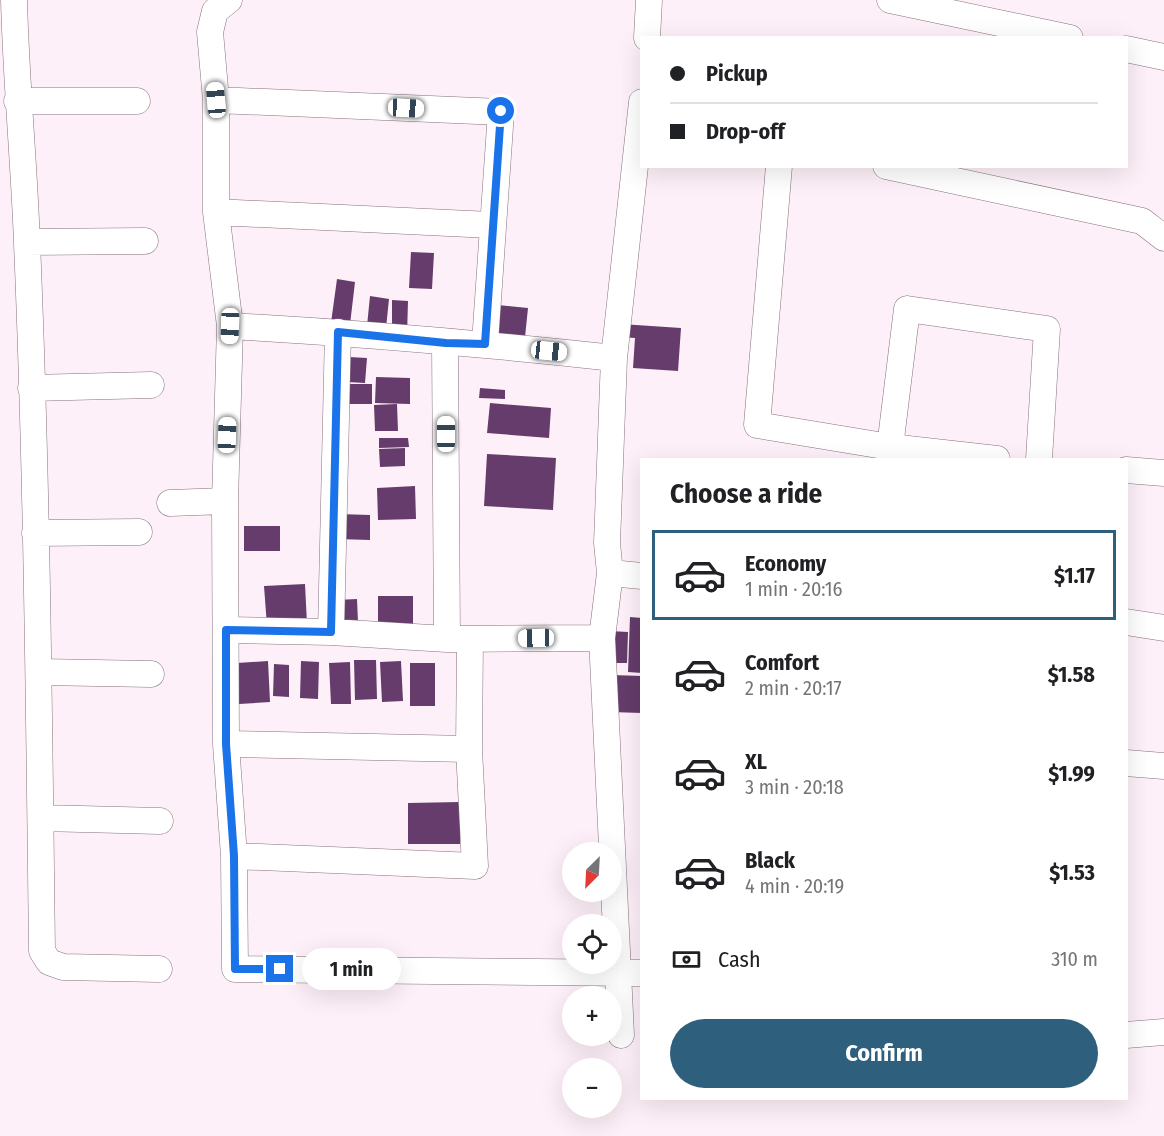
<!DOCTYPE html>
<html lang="en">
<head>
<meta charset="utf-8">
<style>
  body { margin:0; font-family:"Fira Sans Condensed",sans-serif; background:#f6f6f6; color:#202124; height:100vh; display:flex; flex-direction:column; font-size:22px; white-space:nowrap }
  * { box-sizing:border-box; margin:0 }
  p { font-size:20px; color:#757577 }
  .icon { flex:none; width:33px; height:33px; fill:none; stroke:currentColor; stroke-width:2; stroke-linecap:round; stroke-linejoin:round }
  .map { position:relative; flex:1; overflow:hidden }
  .panel { position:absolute; left:640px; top:458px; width:488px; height:642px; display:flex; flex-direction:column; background:#fff; border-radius:0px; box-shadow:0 6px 24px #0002 }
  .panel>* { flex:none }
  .top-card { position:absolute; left:640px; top:36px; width:488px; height:132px; border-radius:0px; box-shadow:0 6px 24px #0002; display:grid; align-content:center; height:132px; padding:0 30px; background:#fff }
  .needle { width:39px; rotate:204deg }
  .controls { position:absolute; left:562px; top:842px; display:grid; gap:12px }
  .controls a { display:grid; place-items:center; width:60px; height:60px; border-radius:50%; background:#fff; box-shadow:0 6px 24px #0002; font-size:30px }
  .end { position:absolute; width:27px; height:27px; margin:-14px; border:8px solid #1a73e8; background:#fff; box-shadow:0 0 0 3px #fff }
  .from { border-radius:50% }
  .bubble { position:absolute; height:42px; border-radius:21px; background:#fff; box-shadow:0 6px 24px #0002; font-size:20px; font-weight:700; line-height:42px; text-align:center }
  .car { position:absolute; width:18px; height:36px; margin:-18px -9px; border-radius:8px; box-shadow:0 0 4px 2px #0007; background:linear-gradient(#fff 24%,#345 0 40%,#fff 0 76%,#345 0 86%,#fff 0) }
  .top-card b { display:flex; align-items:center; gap:21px; height:57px; font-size:22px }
  .top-card b+b { border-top:2px solid #e0e0e0 }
  .top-card i { width:15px; height:15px; background:#202124 }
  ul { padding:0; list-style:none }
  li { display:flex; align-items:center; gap:18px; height:90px; margin:0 12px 9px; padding:0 18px; border:3px solid transparent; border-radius:0px }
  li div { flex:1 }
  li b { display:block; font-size:22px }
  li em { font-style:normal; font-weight:700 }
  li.on { border-color:#2e5f7d }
  li>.icon { width:54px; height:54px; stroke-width:1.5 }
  h2 { padding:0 30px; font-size:27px; line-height:72px }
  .pay { display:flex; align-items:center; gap:15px; height:66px; padding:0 30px; font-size:22px }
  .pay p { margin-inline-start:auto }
  .button { display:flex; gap:12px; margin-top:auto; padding:12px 30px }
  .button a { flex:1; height:69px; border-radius:36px; background:#2e5f7d; color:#fff; font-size:24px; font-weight:700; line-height:69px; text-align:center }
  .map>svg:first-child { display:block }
  .building { fill:#653c6b }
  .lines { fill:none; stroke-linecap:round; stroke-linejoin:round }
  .minor-casing { stroke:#85727d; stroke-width:27 }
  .minor { stroke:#fff; stroke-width:26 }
  .route { stroke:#1a73e8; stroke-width:8 }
</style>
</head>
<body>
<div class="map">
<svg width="1164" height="1136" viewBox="0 0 1164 1136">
  <rect width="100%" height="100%" fill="#fef0f8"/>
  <path class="building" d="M 411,252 L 434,253 L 432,289 L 409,288 Z
    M 337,279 L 355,282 L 349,333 L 330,330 Z
    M 370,296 L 389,299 L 386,328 L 367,326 Z
    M 392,300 L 408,301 L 407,336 L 392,336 Z
    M 498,305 L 528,308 L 525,337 L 495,334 Z
    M 621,324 L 681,328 L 678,371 L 633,368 L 635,338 L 620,337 Z
    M 349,357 L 367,358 L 365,383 L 347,382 Z
    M 376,377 L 410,378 L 410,404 L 375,403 Z
    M 342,384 L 372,384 L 372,404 L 342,404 Z
    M 480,388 L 505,390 L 505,399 L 479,398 Z
    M 490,403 L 551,408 L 549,438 L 487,433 Z
    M 397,404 L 398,431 L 375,431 L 374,405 Z
    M 379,438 L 408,438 L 409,447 L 379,448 Z
    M 405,448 L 405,466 L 380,467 L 379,449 Z
    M 487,454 L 556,458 L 553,510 L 484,506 Z
    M 415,486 L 416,519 L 378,520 L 377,488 Z
    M 338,514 L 370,515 L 370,540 L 337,539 Z
    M 244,526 L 280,526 L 280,551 L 244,551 Z
    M 305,584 L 307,624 L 267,626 L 264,586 Z
    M 378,596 L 413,596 L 413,628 L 378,627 Z
    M 357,599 L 358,622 L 337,623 L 336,600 Z
    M 630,617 L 642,618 L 642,673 L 628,672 Z
    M 610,631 L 628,632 L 627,663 L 609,663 Z
    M 354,660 L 376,660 L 377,699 L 355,700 Z
    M 268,661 L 270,702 L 239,704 L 237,663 Z
    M 301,661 L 319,662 L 318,699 L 300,698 Z
    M 401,661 L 403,701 L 382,702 L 380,662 Z
    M 350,662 L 351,704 L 331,704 L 329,663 Z
    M 410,663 L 435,663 L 435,706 L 410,706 Z
    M 274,664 L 289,665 L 289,697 L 273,696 Z
    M 612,675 L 642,676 L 642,713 L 610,712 Z
    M 460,802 L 460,844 L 408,844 L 408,803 Z"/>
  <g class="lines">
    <g class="minor-casing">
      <path id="minor" d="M 14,0 C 16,81 24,162 27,243 C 37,479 39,715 42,951 L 49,962 L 63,967 L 159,969
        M 229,0 L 215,11 L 210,32 L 216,100 L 216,212 L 230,326 L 225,501 L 226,744 L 234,856 L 235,969 L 642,973
        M 890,0 L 1070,38
        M 647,38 L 649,0
        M 1126,49 L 1164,57
        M 216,100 L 501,112 L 485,343
        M 17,101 L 137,101
        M 779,166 L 757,425 L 890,447 L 997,459
        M 886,166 L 1142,221 L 1164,238
        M 216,212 L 491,225
        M 27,242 L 145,241
        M 230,326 C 358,333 486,344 614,358
        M 445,343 L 447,639
        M 31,388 L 151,385
        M 890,447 L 907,309 L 1047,329 L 1039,459
        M 1126,470 L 1164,473
        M 170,503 L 225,501
        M 35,533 L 139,532
        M 610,573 L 642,576
        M 1126,622 L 1164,628
        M 226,630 L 331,632 L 447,639 L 602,638
        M 331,632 L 338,332
        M 40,672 L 151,674
        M 226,744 L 469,749
        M 1126,763 L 1164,766
        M 41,818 L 160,821
        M 234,856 L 475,866 L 469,749 L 470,639
        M 621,1035 L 602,638 L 610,573 L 607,543 L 614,358 L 642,102
        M 1126,1035 L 1164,1032"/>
    </g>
    <use href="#minor" class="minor"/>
  </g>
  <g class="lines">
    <path class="route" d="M 280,969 L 235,969 L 234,856 L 226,744 L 226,630 L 331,632 L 338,332 L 446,343 L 485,344 L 501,111"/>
  </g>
</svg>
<div class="controls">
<a><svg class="needle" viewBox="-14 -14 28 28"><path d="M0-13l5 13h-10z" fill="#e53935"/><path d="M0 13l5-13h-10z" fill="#757577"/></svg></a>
<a><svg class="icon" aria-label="locate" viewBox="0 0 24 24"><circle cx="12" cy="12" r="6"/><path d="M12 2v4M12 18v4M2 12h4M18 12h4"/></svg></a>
<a>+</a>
<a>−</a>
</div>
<i class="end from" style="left:501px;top:111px"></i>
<i class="end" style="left:280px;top:969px"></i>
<div class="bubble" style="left:302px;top:948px;width:99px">1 min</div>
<i class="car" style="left:216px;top:100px;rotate:355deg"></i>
<i class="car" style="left:406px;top:108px;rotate:93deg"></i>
<i class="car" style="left:230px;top:326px;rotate:182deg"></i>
<i class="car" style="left:549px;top:351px;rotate:96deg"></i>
<i class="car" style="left:446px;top:434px;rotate:0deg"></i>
<i class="car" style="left:227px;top:435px;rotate:2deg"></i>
<i class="car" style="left:536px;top:638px;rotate:269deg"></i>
<div class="top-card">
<b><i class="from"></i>Pickup</b>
<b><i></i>Drop-off</b>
</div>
<section class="panel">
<h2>Choose a ride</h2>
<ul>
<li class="on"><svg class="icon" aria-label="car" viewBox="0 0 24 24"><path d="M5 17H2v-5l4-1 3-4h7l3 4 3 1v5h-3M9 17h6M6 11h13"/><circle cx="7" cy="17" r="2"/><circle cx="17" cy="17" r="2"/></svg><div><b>Economy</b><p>1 min · 20:16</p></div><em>$1.17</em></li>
<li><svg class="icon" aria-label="car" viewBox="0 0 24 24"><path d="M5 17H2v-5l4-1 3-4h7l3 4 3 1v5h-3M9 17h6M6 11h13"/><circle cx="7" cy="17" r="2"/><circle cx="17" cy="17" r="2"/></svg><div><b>Comfort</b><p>2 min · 20:17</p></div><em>$1.58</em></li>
<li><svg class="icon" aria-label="car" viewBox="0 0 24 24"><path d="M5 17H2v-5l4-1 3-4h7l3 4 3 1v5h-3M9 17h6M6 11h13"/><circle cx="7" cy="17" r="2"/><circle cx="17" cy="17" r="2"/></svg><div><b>XL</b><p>3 min · 20:18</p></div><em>$1.99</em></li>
<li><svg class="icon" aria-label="car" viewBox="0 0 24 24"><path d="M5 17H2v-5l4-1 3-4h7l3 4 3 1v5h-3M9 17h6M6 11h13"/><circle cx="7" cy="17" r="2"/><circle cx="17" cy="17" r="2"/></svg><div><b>Black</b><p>4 min · 20:19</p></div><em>$1.53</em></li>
</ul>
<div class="pay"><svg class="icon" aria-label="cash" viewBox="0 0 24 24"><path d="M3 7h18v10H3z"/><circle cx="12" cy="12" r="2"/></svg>Cash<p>310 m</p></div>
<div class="button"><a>Confirm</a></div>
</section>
</div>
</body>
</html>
